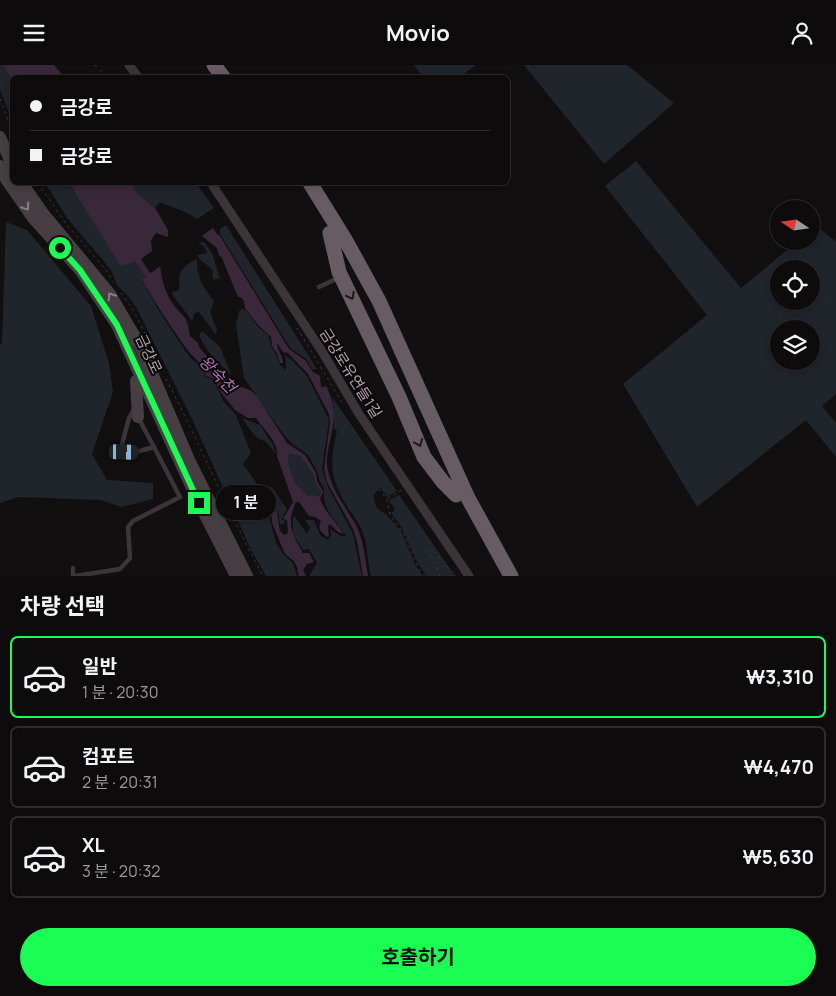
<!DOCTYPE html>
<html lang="ko">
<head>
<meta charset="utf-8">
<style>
  body { margin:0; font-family:Manrope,"Noto Sans KR",sans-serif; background:#1b191a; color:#f1f3f6; height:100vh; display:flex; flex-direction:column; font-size:19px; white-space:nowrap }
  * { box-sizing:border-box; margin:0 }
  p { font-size:16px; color:#9a9b9d }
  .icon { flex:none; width:28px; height:28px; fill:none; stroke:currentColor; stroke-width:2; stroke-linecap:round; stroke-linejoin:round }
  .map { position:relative; height:511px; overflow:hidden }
  .panel { display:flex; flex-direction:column; background:#0d0b0c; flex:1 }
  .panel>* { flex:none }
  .hud { position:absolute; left:10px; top:10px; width:500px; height:110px; border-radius:8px; box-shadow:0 2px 8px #0003,0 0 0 1px #2d2b2d; display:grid; align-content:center; height:110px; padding:0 20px; background:#0d0b0c }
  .needle { width:32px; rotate:283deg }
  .buttons { position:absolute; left:770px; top:135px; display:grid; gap:10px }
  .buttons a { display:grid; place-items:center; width:50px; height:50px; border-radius:50%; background:#0d0b0c; box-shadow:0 2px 8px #0003,0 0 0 1px #2d2b2d; font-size:25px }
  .end { position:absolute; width:22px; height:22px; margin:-11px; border:6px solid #1afd53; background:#111; box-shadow:0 0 0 2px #111 }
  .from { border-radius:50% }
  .bubble { position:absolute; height:35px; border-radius:18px; background:#0d0b0c; box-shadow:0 2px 8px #0003,0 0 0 1px #2d2b2d; font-size:16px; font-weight:700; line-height:35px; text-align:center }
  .car { position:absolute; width:15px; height:30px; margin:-15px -8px; border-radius:6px; box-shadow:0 0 4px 1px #0007; background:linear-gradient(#222 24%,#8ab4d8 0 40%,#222 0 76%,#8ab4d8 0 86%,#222 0) }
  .hud b { display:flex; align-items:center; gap:18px; height:48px; font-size:19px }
  .hud b+b { border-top:1px solid #2d2b2d }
  .hud i { width:12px; height:12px; background:#f1f3f6 }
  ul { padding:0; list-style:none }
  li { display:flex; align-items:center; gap:15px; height:82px; margin:0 10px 8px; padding:0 10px; border:2px solid #2d2b2d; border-radius:8px }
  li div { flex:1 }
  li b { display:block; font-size:19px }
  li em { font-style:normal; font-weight:700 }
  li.active { border-color:#1afd53 }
  li>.icon { width:45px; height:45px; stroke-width:1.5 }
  h2 { padding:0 20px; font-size:22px; line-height:60px }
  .action { display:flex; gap:10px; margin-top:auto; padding:10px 20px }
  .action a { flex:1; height:58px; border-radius:30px; background:#1afd53; color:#111; font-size:20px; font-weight:700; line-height:58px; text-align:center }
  header { display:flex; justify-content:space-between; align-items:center; height:65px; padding:0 20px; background:#0d0b0c; font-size:22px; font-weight:700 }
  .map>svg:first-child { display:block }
  .green { fill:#20242b; fill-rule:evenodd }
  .water { fill:#392839; fill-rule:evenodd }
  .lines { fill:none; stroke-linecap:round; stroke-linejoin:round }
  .path { stroke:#423a40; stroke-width:1; stroke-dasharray:2.5 4; stroke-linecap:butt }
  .lane { stroke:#3b3438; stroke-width:4.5 }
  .street { stroke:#3b3438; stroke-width:9 }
  .secondary { stroke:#463e43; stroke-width:12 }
  .highway { stroke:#675c63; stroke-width:15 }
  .oneway { stroke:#8d7d88 }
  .oneway2 { stroke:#1d1a1d }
  .route { stroke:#1afd53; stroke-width:6 }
  .labels { text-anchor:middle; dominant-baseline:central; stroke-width:4; stroke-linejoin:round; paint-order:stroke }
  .street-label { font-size:15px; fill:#b39fad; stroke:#0b0a0b }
  .water-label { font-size:16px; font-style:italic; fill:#b173ae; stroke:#0b0a0b }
</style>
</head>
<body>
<header><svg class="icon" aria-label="menu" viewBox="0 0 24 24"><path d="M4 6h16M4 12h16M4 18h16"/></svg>Movio<svg class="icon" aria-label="person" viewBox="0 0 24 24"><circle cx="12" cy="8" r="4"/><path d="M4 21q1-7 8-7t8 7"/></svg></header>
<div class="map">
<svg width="836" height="511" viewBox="0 0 836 511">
  <rect width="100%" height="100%" fill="#110f10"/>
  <path class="green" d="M 0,0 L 3,0 L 12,15 L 12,55 L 0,25 Z
    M 414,0 L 476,0 L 460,12 L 423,12 Z
    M 524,0 L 627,0 L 674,38 L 604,99 Z
    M 636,96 L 741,223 L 798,176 L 811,176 L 811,165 L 817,161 L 836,177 L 836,329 L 822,341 L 836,358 L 836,392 L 806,355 L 697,442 L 623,319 L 707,250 L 605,121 ZM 779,204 L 811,204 L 811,236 L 779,236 ZM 779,264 L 811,264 L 811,296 L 779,296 Z
    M 45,118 L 69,118 L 72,124 L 126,182 L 146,212 L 141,214 C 155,240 172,267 189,291 C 194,298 202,300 207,307 L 204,310 L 205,311 L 214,315 L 223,336 L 236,350 L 251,388 L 243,399 L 267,433 L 265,436 L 276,478 L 284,490 L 293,498 L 297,511 L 266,511 L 251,485 L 193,356 L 137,244 L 130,233 L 117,220 L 111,205 L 68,154 Z
    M 133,118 L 196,118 L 214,143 L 197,154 C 186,146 173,143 160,137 L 155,143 L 135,126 Z
    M 6,157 L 27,165 L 91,241 L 109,298 L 113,327 L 92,389 L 107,415 L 153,418 L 153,434 L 122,442 L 100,435 L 19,432 L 0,438 L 0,279 L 2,278 Z
    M 226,160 L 317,304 L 313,305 L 306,294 L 290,283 L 220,169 L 220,164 Z
    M 204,177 L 212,188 L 220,213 L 214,215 L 212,212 L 213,206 C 208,199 201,198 197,190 L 207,188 L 204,181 L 198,178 Z
    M 197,194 C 197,214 203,221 214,236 L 210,247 L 217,265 L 216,270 L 199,247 L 195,248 L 192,256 L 172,229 L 173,226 L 178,226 C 181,220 179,219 179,213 C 180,204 189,197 197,194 Z
    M 242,244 L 246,245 L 258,262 L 268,270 L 272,283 L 277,291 L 280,300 L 286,305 L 285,290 L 292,295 L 307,311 L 329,355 L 322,404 L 327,420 L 353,469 L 362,511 L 309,511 L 317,498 L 309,484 L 303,485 L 293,469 L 293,452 L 295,452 L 307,469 L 310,463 L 305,455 L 314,455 L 320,470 L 328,475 L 331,470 L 330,464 L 341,471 L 346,471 C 336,457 321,442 324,423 L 320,417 L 316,404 L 308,390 L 294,380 L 284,370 L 244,313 L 236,260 L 239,246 Z
    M 202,266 L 220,282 L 232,311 C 219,297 206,288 199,270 Z
    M 332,332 L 397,426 L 387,432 L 380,422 L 374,430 L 374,434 L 376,441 L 379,445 L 386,449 L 401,466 L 415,499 L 423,511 L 371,511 C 367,496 368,480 362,466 C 359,458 353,450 348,443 C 330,412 329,401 337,366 L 334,364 Z
    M 242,353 L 260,360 L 273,380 L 276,389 L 265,376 C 254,374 249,362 242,353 Z
    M 288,389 L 300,391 L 315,410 L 316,420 L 321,426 L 319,432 L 309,433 C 305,427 298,422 295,417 C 290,410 286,396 288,389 Z
    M 268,419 L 275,426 L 287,444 L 282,454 L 286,457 L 280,460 L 278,448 L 269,433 L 273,429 Z
    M 399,430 L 455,511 L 427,511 L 418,499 L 402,463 L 391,448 L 395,445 L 389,435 Z"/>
  <path class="water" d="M 3,0 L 54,0 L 64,12 L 12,12 L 12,15 Z
    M 69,118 L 133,118 L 135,126 L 155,143 L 168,165 L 168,172 L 156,168 L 151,175 L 152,186 L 141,194 L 150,208 L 152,207 L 213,163 L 217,169 L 220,171 L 289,284 L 305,295 L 313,307 L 320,311 L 321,322 L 326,321 C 332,331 335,348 333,359 C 332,373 326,386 327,400 C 330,424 346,442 357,462 C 364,477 365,495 368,511 L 363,511 L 357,476 L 353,464 L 327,417 L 324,404 L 330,357 L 329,349 L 308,309 L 288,288 L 283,287 L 277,278 C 277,286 283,290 283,298 L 280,298 L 278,290 L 272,281 L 271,272 L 258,260 L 245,243 L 244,236 L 241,232 L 238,232 L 222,193 L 219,190 L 217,183 L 202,171 L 160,201 C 162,215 165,228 173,239 C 185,255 187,249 190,271 L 198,278 L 199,282 L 216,302 L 236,320 L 250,325 L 257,331 L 287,378 L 305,390 L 316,408 L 317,416 L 323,426 L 320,434 L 325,444 L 344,469 L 338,467 L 330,459 L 328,461 L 329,471 L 327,472 C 321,467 317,464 321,456 L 315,452 L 309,451 L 299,437 L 296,437 C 286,458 292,469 303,488 L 309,488 L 314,497 L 307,499 L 303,505 L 306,511 L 299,511 L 297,505 L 298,504 L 294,496 L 285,489 L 272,458 C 273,450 266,443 268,435 L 277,447 L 280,466 L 284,470 L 288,468 L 287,455 L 283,454 L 293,437 L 277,391 C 279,377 263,364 256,353 L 248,353 L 235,345 L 222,329 L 214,314 L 205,310 L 207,306 C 201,297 192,292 186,283 C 170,261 155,237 141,214 L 146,212 L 126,183 L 135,197 L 121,201 ZM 289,389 L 300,391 L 314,410 L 316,420 L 321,426 L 319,432 L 313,430 L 309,432 C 305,427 298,422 295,417 C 291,410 286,396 289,389 Z"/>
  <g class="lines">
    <path class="path" d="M 95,0 L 106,12
      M 0,34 L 12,66
      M 38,118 L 66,159 L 106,205 L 113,217
      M 121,228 L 132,243 L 147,272
      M 297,263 L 343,339
      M 166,314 C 200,379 228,447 263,511
      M 379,424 L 387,434 L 390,450 L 404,469 L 419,505 L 425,511
      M 388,433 L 402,425
      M 440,511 L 429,486 L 432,485 L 456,511"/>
    <path class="lane" d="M 319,222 L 338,213
      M 134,344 L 129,353 L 120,387 L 136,387 L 154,382 L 139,354
      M 73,511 L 73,503
      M 75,511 L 120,504 L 130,493 L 128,462 L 133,456 L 180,432 L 154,382"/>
    <path class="street" d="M 129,0 L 138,12
      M 211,118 L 323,288 L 359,349 L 469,511"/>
    <path class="secondary" d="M 0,72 L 12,100
      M 0,101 L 6,114 L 33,153 L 80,205 L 117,260 L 199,438 L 236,511
      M 22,118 L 42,147 L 110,229 L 128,260 L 140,280 L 190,397 L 247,511
      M 138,352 L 136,316 L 139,314 L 143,323"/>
    <path class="highway" d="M 214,0 L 223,12
      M 310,118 L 346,176 L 379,236 L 468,433 L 511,511
      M 330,168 L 339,207 L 399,332 L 424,392 L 443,417 L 456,430"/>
  </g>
  <defs><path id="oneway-chevron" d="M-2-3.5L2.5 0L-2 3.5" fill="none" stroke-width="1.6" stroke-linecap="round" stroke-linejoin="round" transform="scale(1.25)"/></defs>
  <g class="oneway">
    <use href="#oneway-chevron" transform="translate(26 142) rotate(57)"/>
    <use href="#oneway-chevron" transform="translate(111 231) rotate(-123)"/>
  </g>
  <g class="oneway2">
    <use href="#oneway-chevron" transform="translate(351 231) rotate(63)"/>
    <use href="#oneway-chevron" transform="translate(419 378) rotate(68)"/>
  </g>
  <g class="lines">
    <path class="route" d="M 60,183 L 80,205 L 117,260 L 199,438"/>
  </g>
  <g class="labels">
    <g class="street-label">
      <text transform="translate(149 289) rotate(65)">금강로</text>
      <text transform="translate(351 308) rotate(58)">금강로유연들1길</text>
    </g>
    <g class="water-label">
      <text transform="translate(218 309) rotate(46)">왕숙천</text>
    </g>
  </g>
</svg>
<div class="buttons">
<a><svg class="needle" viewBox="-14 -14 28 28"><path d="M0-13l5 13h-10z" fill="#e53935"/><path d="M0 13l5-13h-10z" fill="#9a9b9d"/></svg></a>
<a><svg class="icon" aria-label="locate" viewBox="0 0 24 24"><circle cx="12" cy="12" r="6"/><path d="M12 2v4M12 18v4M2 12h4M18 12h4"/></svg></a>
<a><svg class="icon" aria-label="layers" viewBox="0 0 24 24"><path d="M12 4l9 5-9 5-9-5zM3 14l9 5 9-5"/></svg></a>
</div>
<i class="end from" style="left:60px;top:183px"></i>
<i class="end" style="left:199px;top:438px"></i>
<div class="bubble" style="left:216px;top:420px;width:60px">1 분</div>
<i class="car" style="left:124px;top:387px;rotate:91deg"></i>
<div class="hud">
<b><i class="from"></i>금강로</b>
<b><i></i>금강로</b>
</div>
</div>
<section class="panel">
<h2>차량 선택</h2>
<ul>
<li class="active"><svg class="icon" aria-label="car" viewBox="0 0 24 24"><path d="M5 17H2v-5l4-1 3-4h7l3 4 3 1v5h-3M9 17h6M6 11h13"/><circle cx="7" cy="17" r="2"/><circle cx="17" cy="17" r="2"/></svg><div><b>일반</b><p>1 분 · 20:30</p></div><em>₩3,310</em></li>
<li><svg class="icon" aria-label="car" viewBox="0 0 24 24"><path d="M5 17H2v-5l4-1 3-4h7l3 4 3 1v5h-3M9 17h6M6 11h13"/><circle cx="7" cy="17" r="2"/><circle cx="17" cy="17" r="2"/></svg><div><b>컴포트</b><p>2 분 · 20:31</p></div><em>₩4,470</em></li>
<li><svg class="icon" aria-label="car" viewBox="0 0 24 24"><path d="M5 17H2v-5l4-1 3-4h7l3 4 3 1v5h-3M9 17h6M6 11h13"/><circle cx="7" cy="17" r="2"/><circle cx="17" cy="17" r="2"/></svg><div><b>XL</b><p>3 분 · 20:32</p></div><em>₩5,630</em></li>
</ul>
<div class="action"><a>호출하기</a></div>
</section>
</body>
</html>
